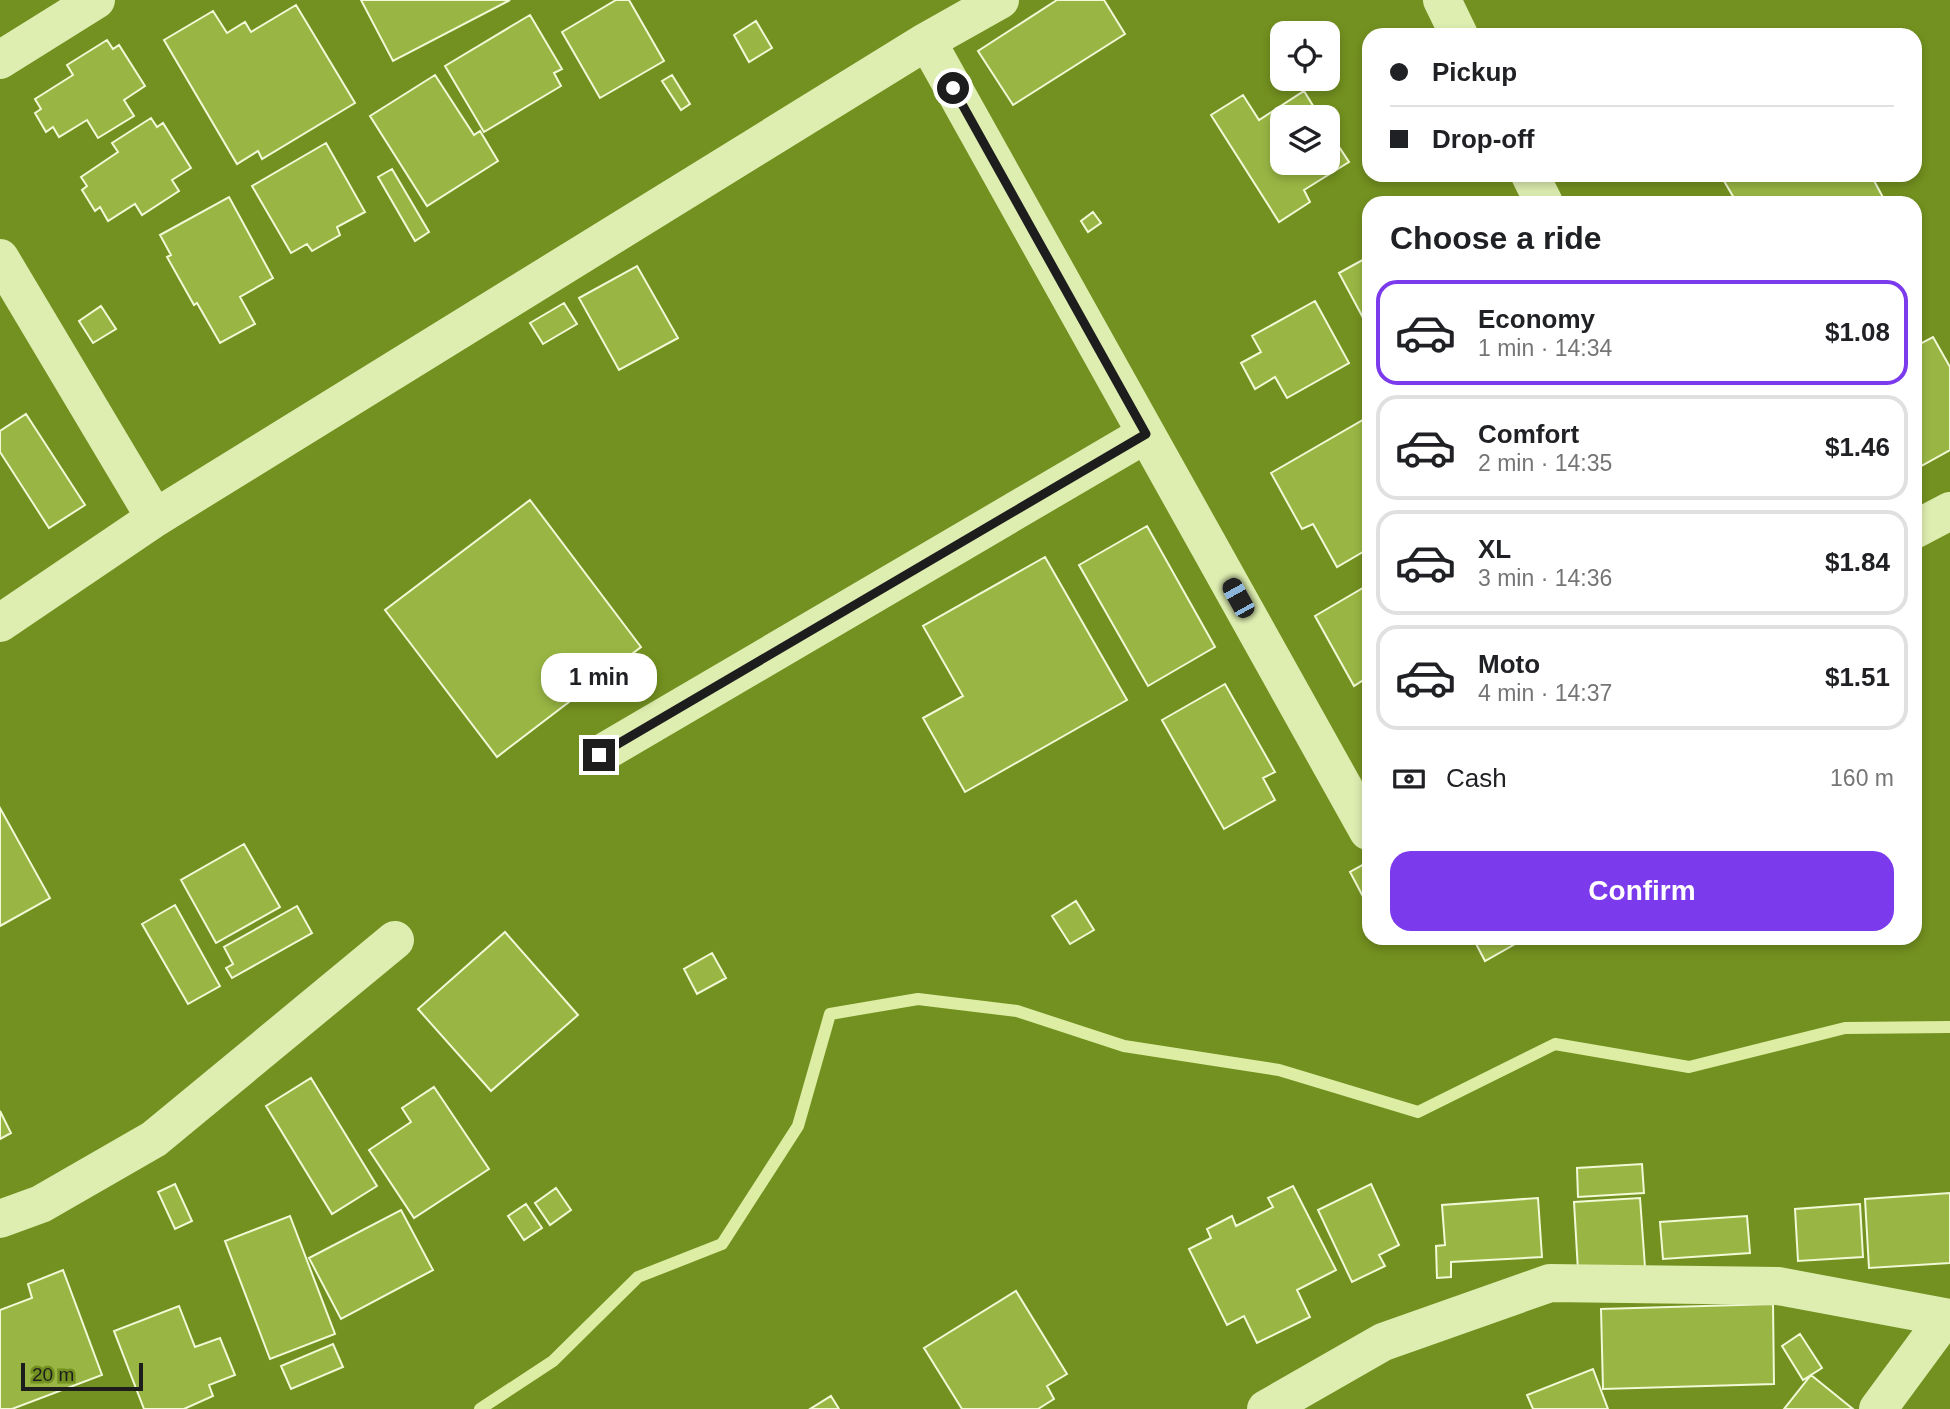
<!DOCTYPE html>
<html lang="en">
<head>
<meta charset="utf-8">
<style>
  body { margin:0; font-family:Helvetica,sans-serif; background:#f2f2f2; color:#202124; height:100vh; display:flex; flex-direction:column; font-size:26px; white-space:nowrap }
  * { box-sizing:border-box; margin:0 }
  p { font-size:23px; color:#757577 }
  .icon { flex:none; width:38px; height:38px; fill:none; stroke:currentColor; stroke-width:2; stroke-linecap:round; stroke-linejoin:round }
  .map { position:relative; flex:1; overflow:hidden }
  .sheet { position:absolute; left:1362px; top:196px; width:560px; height:749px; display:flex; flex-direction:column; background:#fff; border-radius:21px; box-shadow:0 4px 10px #0003 }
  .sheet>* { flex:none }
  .guide { position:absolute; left:1362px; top:28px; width:560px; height:154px; border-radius:21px; box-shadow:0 4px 10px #0003; display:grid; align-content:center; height:154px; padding:0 28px; background:#fff }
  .tools { position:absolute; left:1270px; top:21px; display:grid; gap:14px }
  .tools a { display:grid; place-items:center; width:70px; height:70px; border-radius:14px; background:#fff; box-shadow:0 4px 10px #0003; font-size:35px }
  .scale { position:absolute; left:21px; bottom:18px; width:122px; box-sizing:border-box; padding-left:7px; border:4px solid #1d1d1d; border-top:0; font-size:19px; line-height:24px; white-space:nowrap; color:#1d1d1d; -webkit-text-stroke:5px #739120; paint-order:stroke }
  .end { position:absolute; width:32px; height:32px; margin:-16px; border:9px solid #1d1d1d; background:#fff; box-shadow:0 0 0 4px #fff }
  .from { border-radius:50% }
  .bubble { position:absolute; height:49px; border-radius:21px; background:#fff; box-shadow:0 4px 10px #0003; font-size:23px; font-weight:600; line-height:49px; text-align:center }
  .car { position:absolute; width:21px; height:42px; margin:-21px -10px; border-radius:9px; box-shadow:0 0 5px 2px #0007; background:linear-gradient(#222 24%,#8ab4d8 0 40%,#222 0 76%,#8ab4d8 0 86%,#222 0) }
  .guide b { display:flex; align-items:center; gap:24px; height:66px; font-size:26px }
  .guide b+b { border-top:2px solid #e0e0e0 }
  .guide i { width:18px; height:18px; background:#202124 }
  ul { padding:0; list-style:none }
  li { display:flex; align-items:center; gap:21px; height:105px; margin:0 14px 10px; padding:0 14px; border:4px solid #e0e0e0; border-radius:21px }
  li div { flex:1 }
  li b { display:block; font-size:26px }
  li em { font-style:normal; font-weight:600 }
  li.active { border-color:#7c3aed }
  li>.icon { width:63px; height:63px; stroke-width:1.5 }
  h2 { padding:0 28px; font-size:32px; line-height:84px }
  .pay { display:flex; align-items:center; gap:18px; height:77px; padding:0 28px; font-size:26px }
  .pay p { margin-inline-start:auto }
  .primary-button { display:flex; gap:14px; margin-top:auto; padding:14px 28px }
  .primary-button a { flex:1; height:80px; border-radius:21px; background:#7c3aed; color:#fff; font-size:28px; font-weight:600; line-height:80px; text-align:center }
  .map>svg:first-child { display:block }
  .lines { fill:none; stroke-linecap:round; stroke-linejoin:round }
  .stream { stroke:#ddeea4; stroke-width:12 }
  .building { fill:#99b644; stroke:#f1f9d6; stroke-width:2 }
  .minor { stroke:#deedb0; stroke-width:38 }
  .route { stroke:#1d1d1d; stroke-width:9 }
</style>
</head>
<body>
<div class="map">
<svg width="1950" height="1409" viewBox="0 0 1950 1409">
  <rect width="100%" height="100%" fill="#739120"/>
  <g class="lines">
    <path class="stream" d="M 480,1409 L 553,1361 L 638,1277 L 722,1244 L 798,1126 L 830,1014 L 918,999 L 1017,1011 L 1124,1046 L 1279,1070 L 1418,1112 L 1555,1044 L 1689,1067 L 1845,1028 L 1950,1027"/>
  </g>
  <path class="building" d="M 361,0 L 510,0 L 393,61 Z
    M 616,0 L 629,0 L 664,61 L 600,98 L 562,32 Z
    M 1057,0 L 1104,0 L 1125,34 L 1013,105 L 978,51 Z
    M 296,5 L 355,103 L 262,159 L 258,151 L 237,164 L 164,40 L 213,11 L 227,33 L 245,22 L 251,32 Z
    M 530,15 L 562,69 L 554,73 L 561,86 L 484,132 L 445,66 Z
    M 756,21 L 772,48 L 749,62 L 734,35 Z
    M 107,40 L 113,49 L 119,45 L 145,86 L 124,100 L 134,116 L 98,138 L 87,120 L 59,137 L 53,127 L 46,132 L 35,113 L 41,109 L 35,99 L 73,75 L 67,65 Z
    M 435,75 L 474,135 L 480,131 L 498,161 L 427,206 L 370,116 Z
    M 672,75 L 690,104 L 681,110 L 662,81 Z
    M 1304,91 L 1320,117 L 1283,117 L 1283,163 L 1328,163 L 1328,130 L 1349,162 L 1304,190 L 1310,202 L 1279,222 L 1211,115 L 1243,95 L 1259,120 Z
    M 151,118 L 157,127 L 163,123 L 191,168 L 172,180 L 179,191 L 142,215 L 135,204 L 108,221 L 100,207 L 95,211 L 82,190 L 87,186 L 81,177 L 118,152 L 112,143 Z
    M 326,143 L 365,212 L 337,227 L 340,235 L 312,251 L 307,244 L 291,253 L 252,186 Z
    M 392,169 L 429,232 L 415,241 L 378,177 Z
    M 1723,175 L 1791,175 L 1794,179 L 1802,175 L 1871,175 L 1886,203 L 1737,203 L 1721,176 Z
    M 229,197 L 273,278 L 240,297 L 255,324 L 220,343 L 197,303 L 194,305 L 167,257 L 171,255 L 160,235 Z
    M 1093,212 L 1101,223 L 1088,232 L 1081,221 Z
    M 1368,257 L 1368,327 L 1339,273 Z
    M 637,266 L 678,338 L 619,370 L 579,298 Z
    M 1315,301 L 1349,363 L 1287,398 L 1275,377 L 1255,389 L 1241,363 L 1261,352 L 1252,336 Z
    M 564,303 L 577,324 L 543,344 L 530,323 Z
    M 101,306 L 116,329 L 93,343 L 79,321 Z
    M 1933,337 L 1950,367 L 1950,450 L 1914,470 L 1914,347 Z
    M 26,414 L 85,505 L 49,528 L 0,452 L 0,431 Z
    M 1368,417 L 1368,549 L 1337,567 L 1313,524 L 1302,529 L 1271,473 Z
    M 530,500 L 641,647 L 497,757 L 385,610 Z
    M 1147,526 L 1215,647 L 1148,686 L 1079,565 Z
    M 1045,557 L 1127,700 L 965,792 L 923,718 L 963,696 L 923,626 Z
    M 1368,585 L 1368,677 L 1354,686 L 1315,616 Z
    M 1225,684 L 1275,772 L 1263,778 L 1275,800 L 1224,829 L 1162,720 Z
    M 0,808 L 50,898 L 0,926 Z
    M 244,844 L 280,907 L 216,943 L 181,880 Z
    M 1368,862 L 1368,906 L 1350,872 Z
    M 1076,901 L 1094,930 L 1070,944 L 1052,916 Z
    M 175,905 L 220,986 L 188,1004 L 142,924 Z
    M 297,906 L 312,933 L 232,978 L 226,968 L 233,964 L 224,947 Z
    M 505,932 L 578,1015 L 491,1091 L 418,1009 Z
    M 1473,938 L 1514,938 L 1517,943 L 1485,961 Z
    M 712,953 L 726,978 L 697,994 L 684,969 Z
    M 311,1078 L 377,1186 L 332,1214 L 266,1106 Z
    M 434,1087 L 489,1169 L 414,1218 L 369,1150 L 411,1122 L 402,1108 Z
    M 0,1111 L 11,1133 L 0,1139 Z
    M 1642,1164 L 1644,1193 L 1578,1197 L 1577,1168 Z
    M 175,1184 L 192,1221 L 175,1229 L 158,1192 Z
    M 1371,1184 L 1399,1245 L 1379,1255 L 1385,1266 L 1352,1282 L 1318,1210 Z
    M 1293,1186 L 1336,1270 L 1297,1290 L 1310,1317 L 1257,1343 L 1244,1316 L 1227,1325 L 1189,1249 L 1211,1238 L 1207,1229 L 1232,1216 L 1236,1226 L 1273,1207 L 1268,1198 Z
    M 556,1188 L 571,1210 L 550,1225 L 535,1203 Z
    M 1950,1193 L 1950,1263 L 1869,1268 L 1865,1199 Z
    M 1538,1198 L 1542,1257 L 1451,1262 L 1451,1277 L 1437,1278 L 1436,1246 L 1445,1245 L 1442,1205 Z
    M 1640,1198 L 1645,1267 L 1578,1271 L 1574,1202 Z
    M 526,1204 L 542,1228 L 524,1240 L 508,1216 Z
    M 1860,1204 L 1863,1257 L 1798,1261 L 1795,1209 Z
    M 401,1210 L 433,1270 L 341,1319 L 309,1258 Z
    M 290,1216 L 335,1334 L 270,1359 L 225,1241 Z
    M 1747,1216 L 1750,1253 L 1663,1259 L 1660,1222 Z
    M 63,1270 L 102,1375 L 12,1409 L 0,1409 L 0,1310 L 32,1298 L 28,1284 Z
    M 1016,1291 L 1067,1374 L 1047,1386 L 1054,1399 L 1038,1409 L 962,1409 L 924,1348 Z
    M 1773,1304 L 1774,1384 L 1603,1389 L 1601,1309 Z
    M 179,1306 L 195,1347 L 220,1338 L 235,1375 L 209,1385 L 213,1396 L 184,1409 L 144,1409 L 114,1331 Z
    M 1800,1334 L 1822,1368 L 1803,1380 L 1782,1346 Z
    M 333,1344 L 343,1367 L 291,1389 L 281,1366 Z
    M 1593,1369 L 1608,1409 L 1533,1409 L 1527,1395 Z
    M 1811,1375 L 1853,1409 L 1784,1409 Z
    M 831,1396 L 839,1409 L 810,1409 Z"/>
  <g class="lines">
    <path class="minor" d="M 1442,0 L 1459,35
      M 927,41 L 1368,831
      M 0,60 L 96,0
      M 1530,175 L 1544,203
      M 0,258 L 155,518
      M 1914,530 L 1950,511
      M 0,623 L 155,518 L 927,41 L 1000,0
      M 599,755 L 1146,434
      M 0,1219 L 41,1204 L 154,1139 L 395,940
      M 1266,1409 L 1383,1342 L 1550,1283 L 1778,1286 L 1950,1318
      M 1878,1409 L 1945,1318"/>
  </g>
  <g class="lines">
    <path class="route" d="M 599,755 L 1146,434 L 953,88"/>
  </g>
</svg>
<div class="tools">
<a><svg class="icon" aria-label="locate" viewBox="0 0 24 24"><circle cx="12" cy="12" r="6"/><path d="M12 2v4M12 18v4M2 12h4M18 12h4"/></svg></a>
<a><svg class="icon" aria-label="layers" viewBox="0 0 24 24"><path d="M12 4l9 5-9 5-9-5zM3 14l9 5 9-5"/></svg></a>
</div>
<div class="scale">20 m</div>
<i class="end from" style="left:953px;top:88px"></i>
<i class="end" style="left:599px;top:755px"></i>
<div class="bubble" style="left:541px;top:653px;width:116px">1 min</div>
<i class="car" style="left:1238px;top:598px;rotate:331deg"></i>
<div class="guide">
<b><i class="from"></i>Pickup</b>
<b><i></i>Drop-off</b>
</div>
<section class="sheet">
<h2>Choose a ride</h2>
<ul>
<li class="active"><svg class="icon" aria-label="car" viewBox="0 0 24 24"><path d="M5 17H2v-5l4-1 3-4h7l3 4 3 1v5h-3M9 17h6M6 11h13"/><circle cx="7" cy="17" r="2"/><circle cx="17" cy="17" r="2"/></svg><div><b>Economy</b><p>1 min · 14:34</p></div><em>$1.08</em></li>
<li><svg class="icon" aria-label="car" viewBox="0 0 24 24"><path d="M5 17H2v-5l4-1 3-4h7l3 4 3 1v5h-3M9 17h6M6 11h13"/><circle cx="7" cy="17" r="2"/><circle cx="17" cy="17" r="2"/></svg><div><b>Comfort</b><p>2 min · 14:35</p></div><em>$1.46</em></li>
<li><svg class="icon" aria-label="car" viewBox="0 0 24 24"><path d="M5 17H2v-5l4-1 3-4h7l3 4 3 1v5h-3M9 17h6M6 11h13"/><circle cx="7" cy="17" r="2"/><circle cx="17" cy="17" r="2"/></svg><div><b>XL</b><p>3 min · 14:36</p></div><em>$1.84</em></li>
<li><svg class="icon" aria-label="car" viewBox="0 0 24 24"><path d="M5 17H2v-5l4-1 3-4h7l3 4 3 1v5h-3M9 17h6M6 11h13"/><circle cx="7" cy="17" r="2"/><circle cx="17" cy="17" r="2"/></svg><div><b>Moto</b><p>4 min · 14:37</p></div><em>$1.51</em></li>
</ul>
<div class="pay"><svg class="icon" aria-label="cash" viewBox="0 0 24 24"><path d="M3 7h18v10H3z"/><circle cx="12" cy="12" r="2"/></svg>Cash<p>160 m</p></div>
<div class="primary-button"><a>Confirm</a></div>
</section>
</div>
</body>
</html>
